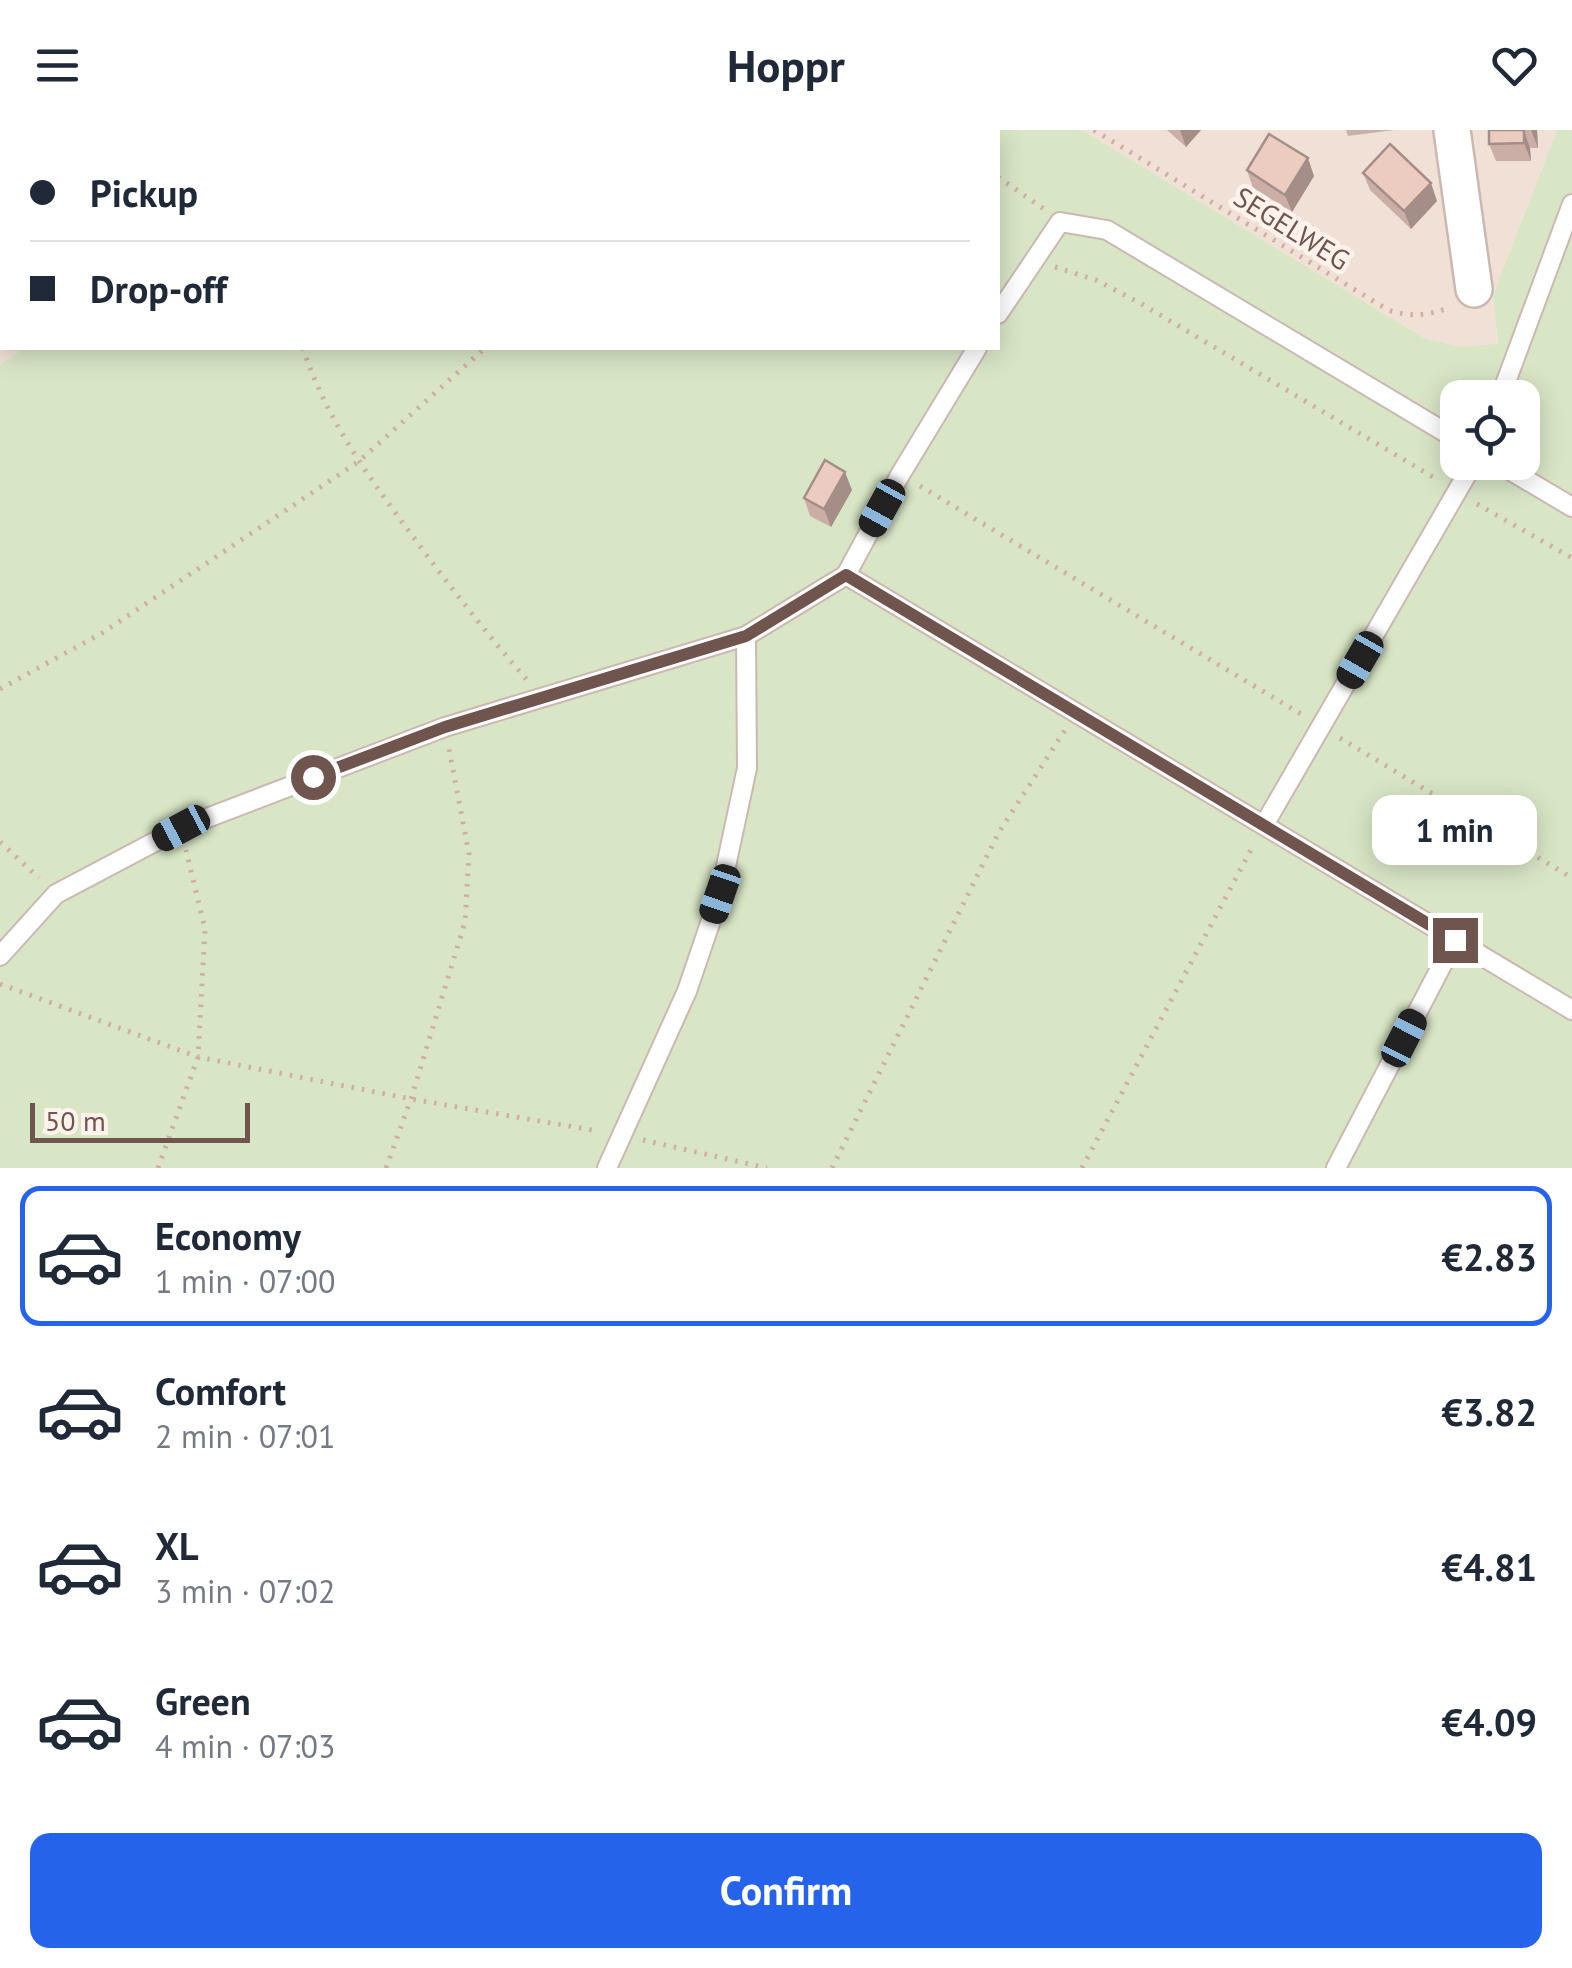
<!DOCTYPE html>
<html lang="en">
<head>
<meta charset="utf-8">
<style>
  body { margin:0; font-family:"PT Sans",sans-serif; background:#f2f2f3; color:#1f2937; height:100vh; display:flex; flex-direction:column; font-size:38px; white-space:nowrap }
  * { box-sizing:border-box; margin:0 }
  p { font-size:32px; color:#747a83 }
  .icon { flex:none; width:55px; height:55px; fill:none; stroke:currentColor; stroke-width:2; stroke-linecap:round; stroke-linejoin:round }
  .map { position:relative; height:1038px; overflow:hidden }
  .drawer { display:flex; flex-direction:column; background:#fff; flex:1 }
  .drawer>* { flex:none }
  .banner { position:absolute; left:0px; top:0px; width:1000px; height:220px; box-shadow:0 5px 25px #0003; display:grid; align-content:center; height:220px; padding:0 30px; background:#fff }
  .buttons { position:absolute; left:1440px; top:250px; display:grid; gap:20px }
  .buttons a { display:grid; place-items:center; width:100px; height:100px; border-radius:20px; background:#fff; box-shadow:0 5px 25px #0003; font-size:50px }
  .scale { position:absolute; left:30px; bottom:25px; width:220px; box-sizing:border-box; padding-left:10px; border:5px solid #70544e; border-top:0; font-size:28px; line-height:35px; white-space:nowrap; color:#70544e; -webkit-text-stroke:8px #fdf3ec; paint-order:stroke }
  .end { position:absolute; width:45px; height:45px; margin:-22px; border:12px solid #70544e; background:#fff; box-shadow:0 0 0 5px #fff }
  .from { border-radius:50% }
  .bubble { position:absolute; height:70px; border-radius:20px; background:#fff; box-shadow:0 5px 25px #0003; font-size:32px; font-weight:800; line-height:70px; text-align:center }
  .car { position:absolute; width:30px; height:60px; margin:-30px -15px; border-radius:12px; box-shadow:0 0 8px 2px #0007; background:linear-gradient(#222 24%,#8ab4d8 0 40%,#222 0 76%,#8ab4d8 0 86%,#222 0) }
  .banner b { display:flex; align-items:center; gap:35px; height:95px; font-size:38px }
  .banner b+b { border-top:2px solid #e0e1e3 }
  .banner i { width:25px; height:25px; background:#1f2937 }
  ul { padding:18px 0 0; list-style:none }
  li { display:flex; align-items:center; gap:30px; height:140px; margin:0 20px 15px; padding:0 10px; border:5px solid transparent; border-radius:20px }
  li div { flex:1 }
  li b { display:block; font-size:38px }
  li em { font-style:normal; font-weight:800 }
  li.on { border-color:#2563eb }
  li>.icon { width:90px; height:90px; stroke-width:1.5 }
  .primary-button { display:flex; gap:20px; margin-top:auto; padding:20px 30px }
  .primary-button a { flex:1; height:115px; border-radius:20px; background:#2563eb; color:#fff; font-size:40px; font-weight:800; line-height:115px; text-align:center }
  header { display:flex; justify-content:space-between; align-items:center; height:130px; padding:0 30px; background:#fff; font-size:45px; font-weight:800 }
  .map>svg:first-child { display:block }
  .residential { fill:#f0e0d6 }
  .green { fill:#d8e6c6; fill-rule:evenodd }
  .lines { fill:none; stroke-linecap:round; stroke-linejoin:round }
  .service-casing { stroke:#ccb8b1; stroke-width:22 }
  .minor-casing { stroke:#ccb8b1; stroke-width:40 }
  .path { stroke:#d0aea4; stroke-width:5; stroke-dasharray:2.5 8; stroke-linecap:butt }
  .service { stroke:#fff; stroke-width:18 }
  .minor { stroke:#fff; stroke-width:35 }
  .wall { fill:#cbafa6 }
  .shaded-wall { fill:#a58e87 }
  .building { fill:#eccbc1; stroke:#a58e87; stroke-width:2.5 }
  .route { stroke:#70544e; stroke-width:12 }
  .labels { text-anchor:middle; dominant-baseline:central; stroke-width:9; stroke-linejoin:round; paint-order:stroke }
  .street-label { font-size:28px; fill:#70544e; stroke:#fdf3ec }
</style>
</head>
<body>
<header><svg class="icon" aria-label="menu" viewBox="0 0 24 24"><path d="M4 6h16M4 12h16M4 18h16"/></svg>Hoppr<svg class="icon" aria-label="heart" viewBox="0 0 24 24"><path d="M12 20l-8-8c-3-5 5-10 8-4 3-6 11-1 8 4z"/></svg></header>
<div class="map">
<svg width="1572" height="1038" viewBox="0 0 1572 1038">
  <rect width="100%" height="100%" fill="#faefe6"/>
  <path class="residential" d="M 0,0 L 313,0 L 2,2 L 2,218 L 24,218 L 0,235 Z
    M 1082,0 L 1557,0 L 1493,165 L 1498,215 L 1461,217 L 1424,208 Z"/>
  <path class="green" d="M 313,0 L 1082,0 L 1424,208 L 1461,217 L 1498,214 L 1493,165 L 1557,0 L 1572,0 L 1572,1038 L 0,1038 L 0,235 L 24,218 L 998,218 L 998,2 L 309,2 ZM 1458,268 L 1522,268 L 1522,332 L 1458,332 Z"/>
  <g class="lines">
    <g class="service-casing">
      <path id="service" d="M 40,0 L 41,2
        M 0,121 L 2,123
        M 998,184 L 1060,92 L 1107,100 L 1458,310
        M 1500,268 L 1572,74
        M 1496,332 L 1572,377
        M 846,445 L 1572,880
        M 1264,695 L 1474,332
        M 0,826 L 56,764 L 181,698 L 445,597 L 746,506 L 846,445 L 900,345 L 977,218
        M 607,1038 L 687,861 L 720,764 L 747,638 L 746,506
        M 1336,1038 L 1455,810"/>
    </g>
    <g class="minor-casing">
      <path id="minor" d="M 1452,0 L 1474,159
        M 9,2 L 13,0"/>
    </g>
    <path class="path" d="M 906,0 L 911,2
      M 1094,0 L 1388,180 C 1410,187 1426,186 1448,178
      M 849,2 L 856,0
      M 998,47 L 1044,79
      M 1055,137 L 1096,150 L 1140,173 L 1438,350
      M 303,218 C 325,287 368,346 411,404 C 448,454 486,503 527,550
      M 920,356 L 1301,584
      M 1477,374 L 1572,428
      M 0,559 L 102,503 L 358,332 L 485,218
      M 1340,608 L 1572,748
      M 0,712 L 39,748
      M 0,854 L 198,927 L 411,969 L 598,1001
      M 643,1010 L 767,1038
      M 158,1038 L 198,927 L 205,799 L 186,720
      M 386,1038 L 411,969 L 465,792 L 469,724 L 449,619
      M 832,1038 L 999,702 L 1065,600
      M 1082,1038 L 1254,714"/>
    <use href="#service" class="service"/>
    <use href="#minor" class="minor"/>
  </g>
  <path class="wall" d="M 1167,0 L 1201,0 L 1186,17 Z
    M 1346,0 L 1394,0 L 1348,6 Z
    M 1489,0 L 1537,0 L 1538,18 L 1530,18 L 1531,31 L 1496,31 L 1489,14 Z
    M 1247,40 L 1314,46 L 1292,82 L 1253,58 Z
    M 1363,43 L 1437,71 L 1411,99 L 1370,60 Z
    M 852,360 L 831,397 L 810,386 L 804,368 Z"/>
  <path class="shaded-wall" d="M 82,0 L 97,0 L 98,2 L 79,2 Z
    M 185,0 L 200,0 L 196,2 L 185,2 Z
    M 1180,0 L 1201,0 L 1186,17 Z
    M 1524,0 L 1530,18 L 1531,31 L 1524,13 Z
    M 1531,0 L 1537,0 L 1538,18 Z
    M 1308,28 L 1314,46 L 1292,82 L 1285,65 Z
    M 1431,53 L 1437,71 L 1411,99 L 1404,81 Z
    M 845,342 L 852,360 L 831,397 L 824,379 Z"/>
  <path class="building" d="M 64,0 L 82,0 L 79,2 L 66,2 Z
    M 97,0 L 127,0 L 124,2 L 99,2 Z
    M 1489,0 L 1525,0 L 1524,0 L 1524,13 L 1489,14 Z
    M 1269,4 L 1308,28 L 1285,65 L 1247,40 Z
    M 1390,14 L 1431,53 L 1404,81 L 1363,43 Z
    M 2,58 L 2,104 L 0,106 L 0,60 Z
    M 825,330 L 845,342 L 824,379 L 804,368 Z"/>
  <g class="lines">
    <path class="route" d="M 313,647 L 445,597 L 746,506 L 846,445 L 1455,810"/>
  </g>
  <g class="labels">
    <g class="street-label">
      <text transform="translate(1292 98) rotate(32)">SEGELWEG</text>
    </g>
  </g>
</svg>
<div class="buttons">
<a><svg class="icon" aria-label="locate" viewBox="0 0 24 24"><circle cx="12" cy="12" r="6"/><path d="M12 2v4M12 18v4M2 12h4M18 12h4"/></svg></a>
</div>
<div class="scale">50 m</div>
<i class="end from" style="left:313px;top:647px"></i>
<i class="end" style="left:1455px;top:810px"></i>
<div class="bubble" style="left:1372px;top:665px;width:165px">1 min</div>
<i class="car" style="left:882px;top:378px;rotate:209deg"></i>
<i class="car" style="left:1360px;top:530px;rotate:210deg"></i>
<i class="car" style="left:181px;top:698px;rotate:242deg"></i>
<i class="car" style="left:720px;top:764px;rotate:199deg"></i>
<i class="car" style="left:1404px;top:908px;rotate:27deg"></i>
<div class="banner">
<b><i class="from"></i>Pickup</b>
<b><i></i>Drop-off</b>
</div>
</div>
<section class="drawer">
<ul>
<li class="on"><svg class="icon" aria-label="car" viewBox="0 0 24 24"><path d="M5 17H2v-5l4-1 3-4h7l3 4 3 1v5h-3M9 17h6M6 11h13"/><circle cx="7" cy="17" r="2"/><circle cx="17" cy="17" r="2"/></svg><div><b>Economy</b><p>1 min · 07:00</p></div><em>€2.83</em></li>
<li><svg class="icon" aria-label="car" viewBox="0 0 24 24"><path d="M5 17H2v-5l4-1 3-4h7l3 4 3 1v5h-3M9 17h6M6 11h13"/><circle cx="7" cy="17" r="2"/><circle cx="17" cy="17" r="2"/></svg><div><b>Comfort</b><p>2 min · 07:01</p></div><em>€3.82</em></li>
<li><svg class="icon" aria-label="car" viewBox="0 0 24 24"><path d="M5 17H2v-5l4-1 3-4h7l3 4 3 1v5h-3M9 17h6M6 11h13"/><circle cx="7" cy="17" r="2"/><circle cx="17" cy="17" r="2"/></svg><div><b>XL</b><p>3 min · 07:02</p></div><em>€4.81</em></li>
<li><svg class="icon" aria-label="car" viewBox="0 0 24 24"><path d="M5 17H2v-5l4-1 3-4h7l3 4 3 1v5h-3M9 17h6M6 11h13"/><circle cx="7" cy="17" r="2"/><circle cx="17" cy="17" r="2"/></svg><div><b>Green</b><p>4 min · 07:03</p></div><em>€4.09</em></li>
</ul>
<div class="primary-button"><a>Confirm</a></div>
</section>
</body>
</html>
